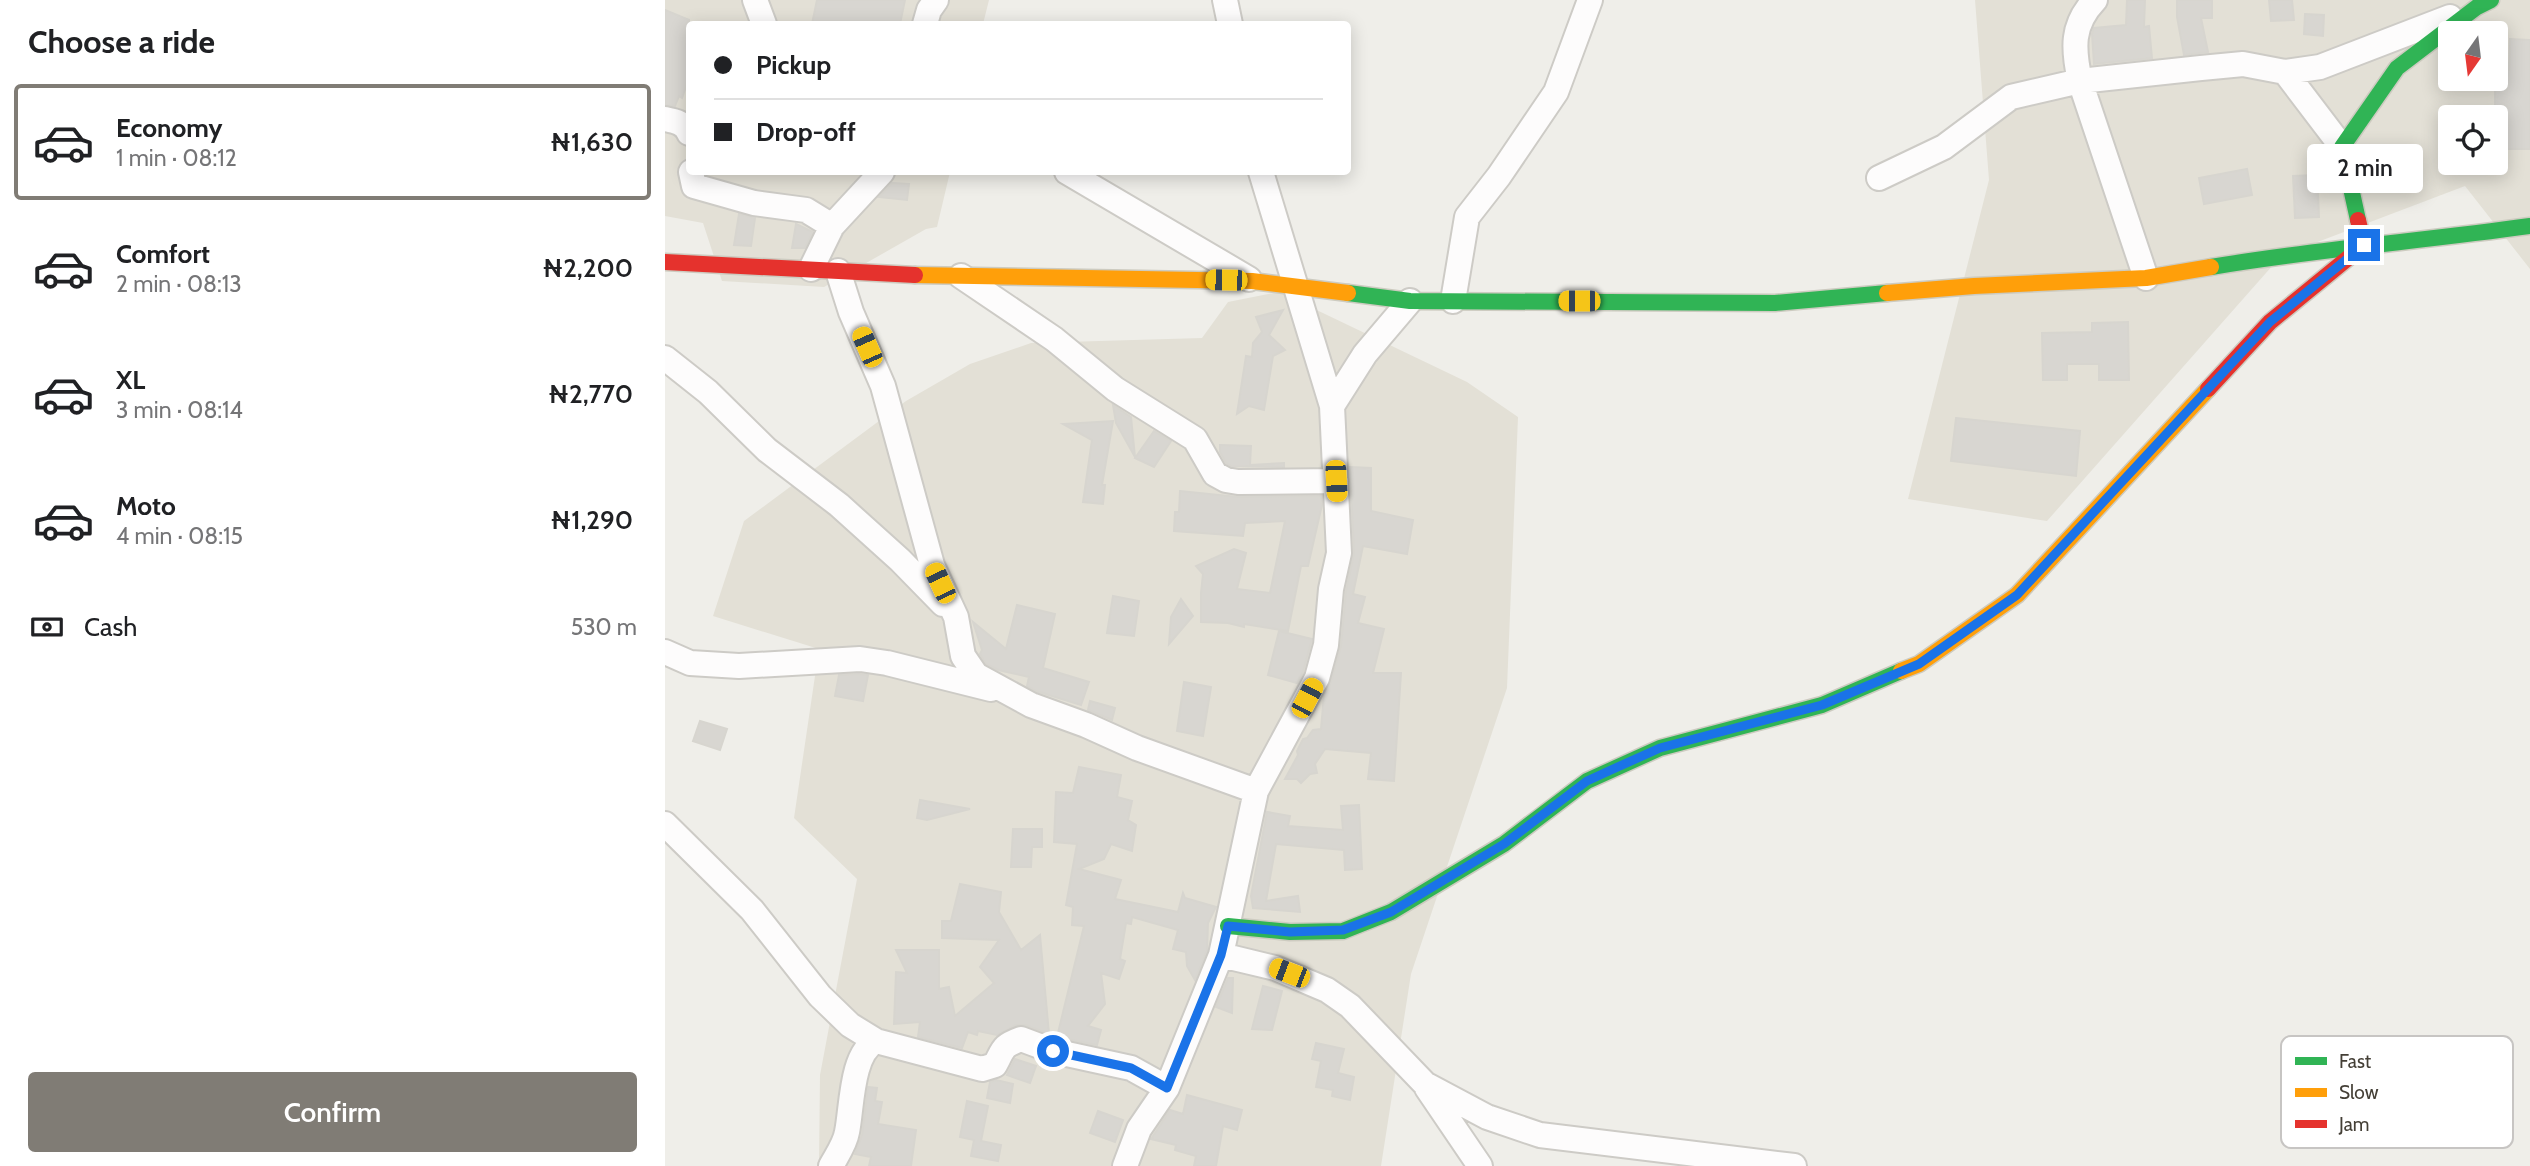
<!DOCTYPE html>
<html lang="en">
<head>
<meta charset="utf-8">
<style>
  body { margin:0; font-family:Cabin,sans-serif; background:#f6f6f6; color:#202124; height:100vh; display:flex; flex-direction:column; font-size:26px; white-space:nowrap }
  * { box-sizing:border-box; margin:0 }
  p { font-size:23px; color:#757577 }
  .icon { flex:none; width:38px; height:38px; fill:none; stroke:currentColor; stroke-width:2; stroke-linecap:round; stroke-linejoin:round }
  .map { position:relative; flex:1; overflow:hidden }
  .side { display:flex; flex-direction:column; background:#fff; width:665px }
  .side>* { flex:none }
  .top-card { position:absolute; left:21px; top:21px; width:665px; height:154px; border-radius:7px; box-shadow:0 4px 18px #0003; display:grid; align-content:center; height:154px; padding:0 28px; background:#fff }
  .needle { width:46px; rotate:194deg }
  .fabs { position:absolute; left:1773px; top:21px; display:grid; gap:14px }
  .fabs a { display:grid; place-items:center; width:70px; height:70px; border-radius:7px; background:#fff; box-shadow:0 4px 18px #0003; font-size:35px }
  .end { position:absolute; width:32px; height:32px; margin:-16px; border:9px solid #1a73e8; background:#fff; box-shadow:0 0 0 4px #fff }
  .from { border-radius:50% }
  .bubble { position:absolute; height:49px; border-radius:7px; background:#fff; box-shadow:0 4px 18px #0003; font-size:23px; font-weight:600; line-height:49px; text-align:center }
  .car { position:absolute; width:21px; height:42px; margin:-21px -10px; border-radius:9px; box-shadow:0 0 5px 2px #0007; background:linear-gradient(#f5c518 24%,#345 0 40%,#f5c518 0 76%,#345 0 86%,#f5c518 0) }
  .top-card b { display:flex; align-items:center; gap:24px; height:66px; font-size:26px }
  .top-card b+b { border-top:2px solid #e0e0e0 }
  .top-card i { width:18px; height:18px; background:#202124 }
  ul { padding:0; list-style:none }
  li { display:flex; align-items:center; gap:21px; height:116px; margin:0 14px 10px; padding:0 14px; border:4px solid transparent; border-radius:7px }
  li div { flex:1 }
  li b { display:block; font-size:26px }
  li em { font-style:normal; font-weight:600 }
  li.current { border-color:#807c75 }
  li>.icon { width:63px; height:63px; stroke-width:1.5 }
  h2 { padding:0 28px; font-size:32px; line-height:84px }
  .pay { display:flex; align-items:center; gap:18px; height:77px; padding:0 28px; font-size:26px }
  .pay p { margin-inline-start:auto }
  .button { display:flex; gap:14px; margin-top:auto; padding:14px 28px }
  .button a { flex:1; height:80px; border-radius:7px; background:#807c75; color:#fff; font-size:28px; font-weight:600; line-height:80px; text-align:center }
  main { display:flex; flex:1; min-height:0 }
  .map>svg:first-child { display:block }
  .residential { fill:#e3e0d6; fill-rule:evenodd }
  .building { fill:#d8d6d1; stroke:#d7d5cf; stroke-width:2 }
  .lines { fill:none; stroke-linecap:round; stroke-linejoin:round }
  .street-casing { stroke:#cdcbc6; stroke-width:28 }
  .fast-casing { stroke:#cdcbc0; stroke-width:19 }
  .slow-casing { stroke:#cdcbc0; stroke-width:19 }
  .jam-casing { stroke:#cdcbc0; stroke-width:19 }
  .street { stroke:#fdfcfc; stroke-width:24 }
  .fast { stroke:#30b455; stroke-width:16 }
  .slow { stroke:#ff9f0a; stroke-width:16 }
  .jam { stroke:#e5322d; stroke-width:16 }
  .route { stroke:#1a73e8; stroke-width:9 }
  .key { fill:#fff; stroke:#c7c5c3; stroke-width:2 }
  .key-label { font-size:19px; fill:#443f36 }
</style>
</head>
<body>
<main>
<section class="side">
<h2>Choose a ride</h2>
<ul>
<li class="current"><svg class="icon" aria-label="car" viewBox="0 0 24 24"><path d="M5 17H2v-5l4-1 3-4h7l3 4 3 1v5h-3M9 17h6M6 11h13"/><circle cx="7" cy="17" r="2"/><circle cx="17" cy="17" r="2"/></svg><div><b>Economy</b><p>1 min · 08:12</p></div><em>₦1,630</em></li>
<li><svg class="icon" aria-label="car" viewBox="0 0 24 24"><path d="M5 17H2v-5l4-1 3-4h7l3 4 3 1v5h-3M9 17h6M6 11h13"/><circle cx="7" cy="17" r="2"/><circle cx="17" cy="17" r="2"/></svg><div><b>Comfort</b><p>2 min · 08:13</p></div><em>₦2,200</em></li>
<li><svg class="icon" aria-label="car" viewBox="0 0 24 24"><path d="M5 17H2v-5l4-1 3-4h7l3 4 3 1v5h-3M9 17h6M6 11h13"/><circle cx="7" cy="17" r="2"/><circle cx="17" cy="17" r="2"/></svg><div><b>XL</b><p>3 min · 08:14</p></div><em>₦2,770</em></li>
<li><svg class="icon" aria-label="car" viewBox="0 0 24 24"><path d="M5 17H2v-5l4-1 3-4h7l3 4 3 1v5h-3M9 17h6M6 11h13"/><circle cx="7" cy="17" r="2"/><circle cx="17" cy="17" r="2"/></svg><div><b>Moto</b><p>4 min · 08:15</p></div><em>₦1,290</em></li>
</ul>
<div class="pay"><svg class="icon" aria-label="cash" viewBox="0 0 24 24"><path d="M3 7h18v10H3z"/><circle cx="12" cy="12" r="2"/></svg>Cash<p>530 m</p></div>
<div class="button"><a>Confirm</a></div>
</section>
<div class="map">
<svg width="1865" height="1166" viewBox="0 0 1865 1166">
  <rect width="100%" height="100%" fill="#efeee9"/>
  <path class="residential" d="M 0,0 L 324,0 L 318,24 L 24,24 L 24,172 L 285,172 L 272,227 L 261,229 L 159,287 L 57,281 L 38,223 L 0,216 Z
    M 1310,0 L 1865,0 L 1865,269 L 1800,186 L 1616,256 L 1382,521 L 1243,499 L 1324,180 ZM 1785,33 L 1830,33 L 1830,79 L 1785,79 ZM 1785,117 L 1830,117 L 1830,163 L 1785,163 Z
    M 614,292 L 802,382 L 853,417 L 842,688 L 746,974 L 716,1166 L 154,1166 L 155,1075 L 192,879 L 129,818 L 154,649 L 48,616 L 79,521 L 241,401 L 305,364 L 366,343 L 537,338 L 563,302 Z"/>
  <path class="building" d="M 152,0 L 240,0 L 235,24 L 147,24 Z
    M 1462,0 L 1480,0 L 1479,27 L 1484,26 L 1487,58 L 1429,64 L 1427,34 L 1429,28 L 1461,25 Z
    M 1512,0 L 1547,0 L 1547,18 L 1536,18 L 1543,52 L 1519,55 L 1512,17 Z
    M 1604,0 L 1627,0 L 1629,20 L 1606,21 Z
    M 0,10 L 24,20 L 24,78 L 17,98 L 14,96 L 10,106 L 0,105 Z
    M 1640,14 L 1659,15 L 1658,36 L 1639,34 Z
    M 1845,39 L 1865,40 L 1865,149 L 1842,149 L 1841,126 L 1830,125 L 1830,66 L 1844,70 Z
    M 1582,169 L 1587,195 L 1539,204 L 1534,178 Z
    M 1652,175 L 1654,217 L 1630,218 L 1628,176 Z
    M 227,183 L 244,184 L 242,200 L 214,197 Z
    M 74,214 L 90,218 L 86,246 L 69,245 Z
    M 131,224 L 148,232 L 140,248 L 127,248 Z
    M 618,310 L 604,335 L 620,350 L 608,356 L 599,410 L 584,406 L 572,414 L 581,356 L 587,357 L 588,343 L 597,332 L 591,317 Z
    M 1463,322 L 1464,380 L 1434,380 L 1434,364 L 1402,364 L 1402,380 L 1378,380 L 1377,333 L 1427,332 L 1427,323 Z
    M 448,405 L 466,417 L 470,457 L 451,423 Z
    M 1291,418 L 1415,431 L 1411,476 L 1286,461 Z
    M 448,421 L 437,485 L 440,485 L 438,504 L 418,502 L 427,440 L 398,424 Z
    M 489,431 L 506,441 L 489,467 L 470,458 Z
    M 555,445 L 586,446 L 585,465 L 619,463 L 619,467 L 566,466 L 561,463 L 555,452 Z
    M 685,467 L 706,468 L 706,511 L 748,520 L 742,554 L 698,546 L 688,594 L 700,597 L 693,623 L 719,629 L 708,673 L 736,673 L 729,781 L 703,779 L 706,753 L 660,749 L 650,764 L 652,773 L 645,774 L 636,783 L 632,779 L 620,779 L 633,755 L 632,751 L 638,739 L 642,738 L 648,730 L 656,729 L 659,695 L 666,682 L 676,646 L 681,591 L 689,553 Z
    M 515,491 L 573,497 L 656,496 L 657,505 L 643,566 L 636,566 L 623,631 L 579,624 L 579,627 L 563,623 L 536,622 L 536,593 L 538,574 L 531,566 L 569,549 L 581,553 L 572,589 L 605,593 L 620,521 L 580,523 L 578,536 L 509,531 L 510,512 L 514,512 Z
    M 448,596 L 474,601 L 469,636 L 442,633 Z
    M 516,599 L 528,616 L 504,644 L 506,617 Z
    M 352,605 L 390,614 L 378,668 L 424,682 L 416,705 L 371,691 L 362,686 L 364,677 L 333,670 L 321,664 L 315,654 L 317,650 L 308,622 L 341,649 Z
    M 614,631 L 647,639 L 638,672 L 632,683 L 603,675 Z
    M 194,674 L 203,675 L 198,701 L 170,696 L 174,675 Z
    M 519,682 L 546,687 L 538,736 L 512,731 Z
    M 425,701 L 450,708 L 447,720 L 423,710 Z
    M 35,721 L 62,729 L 55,750 L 28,741 Z
    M 414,767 L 456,775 L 452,797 L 467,801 L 463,820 L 471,825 L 467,851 L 446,844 L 439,859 L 414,869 L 456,880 L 450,899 L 513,912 L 518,893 L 520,898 L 551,907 L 543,923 L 542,951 L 530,980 L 522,966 L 521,952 L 508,949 L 513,930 L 467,917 L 466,924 L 461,923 L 455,959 L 460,961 L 454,979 L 436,973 L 440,1004 L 423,1026 L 436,1030 L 432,1045 L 392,1037 L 419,926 L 407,925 L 408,907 L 401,905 L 412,844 L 389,842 L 391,792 L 408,793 Z
    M 255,800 L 305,809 L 262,820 L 252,818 Z
    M 694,805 L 697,869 L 680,870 L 679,850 L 611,844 L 601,901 L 633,896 L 635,912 L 588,908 L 586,896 L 602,812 L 625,816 L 623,826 L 678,830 L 676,806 Z
    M 348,829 L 377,829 L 377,847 L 367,847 L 366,867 L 346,867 Z
    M 295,884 L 336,892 L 334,912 L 356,950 L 375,935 L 384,1034 L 360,1025 L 351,1025 L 332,1035 L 313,1031 L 312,1035 L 303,1032 L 297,1048 L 253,1037 L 255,1022 L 229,1024 L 231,972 L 242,973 L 231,950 L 274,950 L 274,989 L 284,987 L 290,1016 L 329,983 L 315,967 L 334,940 L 277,938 L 277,921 L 286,921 Z
    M 563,978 L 568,978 L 567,1013 L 551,1007 Z
    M 598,986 L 617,991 L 607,1030 L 587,1029 Z
    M 651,1043 L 679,1049 L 673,1073 L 689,1077 L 685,1100 L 667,1096 L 668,1090 L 651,1087 L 656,1061 L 647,1059 Z
    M 350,1059 L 371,1066 L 365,1083 L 342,1075 Z
    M 331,1080 L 348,1084 L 345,1103 L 322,1098 L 325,1082 Z
    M 203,1087 L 212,1088 L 210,1101 L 217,1102 L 213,1124 L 251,1130 L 246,1166 L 204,1166 L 206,1157 L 190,1154 L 197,1135 Z
    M 522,1095 L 577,1110 L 572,1130 L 558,1126 L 551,1166 L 529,1166 L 531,1156 L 510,1150 L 511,1145 L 486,1139 L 505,1110 L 518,1114 Z
    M 302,1101 L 323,1106 L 316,1141 L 336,1145 L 333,1161 L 306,1156 L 309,1140 L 295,1137 Z
    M 433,1111 L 458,1120 L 450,1142 L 425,1133 Z"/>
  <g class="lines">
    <g class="street-casing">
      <path id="street" d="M 90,0 L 99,24
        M 560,0 L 565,24
        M 1430,0 C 1406,25 1408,49 1415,81 L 1481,278
        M 260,24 L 264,10 L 271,0
        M 1620,72 L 1677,147
        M 0,119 C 10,121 20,123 24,133
        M 26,172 L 29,186 L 89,203 L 141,210 L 167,226
        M 402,172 L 584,279
        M 1214,178 L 1279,147 L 1346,97 L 1415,81 L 1536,68 L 1578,64 L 1620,72 L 1655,67 L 1785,17
        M 146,269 L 167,226 L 217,172
        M 173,271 L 186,312 L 218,386 L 267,565 L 291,617 L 298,656 L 311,675 L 366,705 L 421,725 L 472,748 L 591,791
        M 296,276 L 389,339 L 450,389 L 530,439 L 550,474 L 561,480 L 573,482 L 671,481
        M 788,301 L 802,217 L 834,176 L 891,92 L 925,0
        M 0,358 L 43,392 L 102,450 L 174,505 L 235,560 L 278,604
        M 667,406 L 700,354 L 745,301
        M 0,652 L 25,663 L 74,666 L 195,659 L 222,663 L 326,689
        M 0,824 L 87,910 L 155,996 L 185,1025 L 211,1041 L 317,1069 L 330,1065 C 339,1048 337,1046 356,1039 L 388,1051 L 466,1068 L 502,1088
        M 556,955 L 610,968 L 662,990 L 685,1006 L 760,1084 L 822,1117 L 875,1135 L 1129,1166
        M 762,1088 L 815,1166
        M 166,1166 C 172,1155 180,1144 182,1132 C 187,1108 186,1053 211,1041
        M 460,1166 L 474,1129 L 502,1088 L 556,955 L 591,791 L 652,678 L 661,645 L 666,589 L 674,553 L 667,406 L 596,172"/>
    </g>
    <g class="fast-casing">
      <path id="fast" d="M 1693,220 L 1677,147 L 1732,68 L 1812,7 L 1826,0
        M 1546,267 C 1652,249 1759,241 1865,226
        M 683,293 L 745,301 L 1110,303 L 1222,293
        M 563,926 L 625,932 L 678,931 L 726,912 L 839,844 L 922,781 L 995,748 L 1157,705 L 1236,671"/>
    </g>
    <g class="slow-casing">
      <path id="slow" d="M 250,275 L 587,281 L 683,293
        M 1222,293 L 1309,286 L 1481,278 L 1546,267
        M 1236,671 L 1254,664 L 1352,595 L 1543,389"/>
    </g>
    <g class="jam-casing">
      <path id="jam" d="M 0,262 L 250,275
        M 1543,389 L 1605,322 L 1699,245 L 1693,220"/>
    </g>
    <use href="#street" class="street"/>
    <use href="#fast" class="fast"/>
    <use href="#slow" class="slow"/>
    <use href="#jam" class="jam"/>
  </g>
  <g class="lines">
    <path class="route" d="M 388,1051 L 466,1068 L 502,1088 L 556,955 L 563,926 L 625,932 L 678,930 L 726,912 L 839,844 L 922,781 L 946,770 L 995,748 L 1157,705 L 1254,664 L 1352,595 L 1605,322 L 1699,245"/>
  </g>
  <rect x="1616" y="1036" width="232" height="112" rx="10" class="key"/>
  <rect x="1630" y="1057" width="32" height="8" fill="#30b455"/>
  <rect x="1630" y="1088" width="32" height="9" fill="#ff9f0a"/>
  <rect x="1630" y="1120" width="32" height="8" fill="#e5322d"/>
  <g class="key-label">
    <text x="1674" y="1068">Fast</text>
    <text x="1674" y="1099">Slow</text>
    <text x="1674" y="1131">Jam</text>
  </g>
</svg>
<div class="fabs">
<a><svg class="needle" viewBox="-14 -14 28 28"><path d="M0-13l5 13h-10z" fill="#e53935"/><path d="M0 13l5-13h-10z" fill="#757577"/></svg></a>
<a><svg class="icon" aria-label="locate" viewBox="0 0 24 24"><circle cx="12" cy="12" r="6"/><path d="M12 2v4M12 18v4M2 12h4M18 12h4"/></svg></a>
</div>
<i class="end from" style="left:388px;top:1051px"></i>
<i class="end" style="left:1699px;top:245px"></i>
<div class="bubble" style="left:1642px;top:144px;width:116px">2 min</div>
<i class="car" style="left:561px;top:280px;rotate:271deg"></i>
<i class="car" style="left:914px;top:301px;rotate:270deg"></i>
<i class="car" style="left:202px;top:347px;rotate:336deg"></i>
<i class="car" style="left:671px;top:481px;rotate:177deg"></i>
<i class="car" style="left:275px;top:583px;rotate:335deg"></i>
<i class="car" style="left:642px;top:698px;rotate:28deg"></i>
<i class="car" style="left:624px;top:973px;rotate:291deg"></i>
<div class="top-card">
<b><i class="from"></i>Pickup</b>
<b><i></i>Drop-off</b>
</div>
</div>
</main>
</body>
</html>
